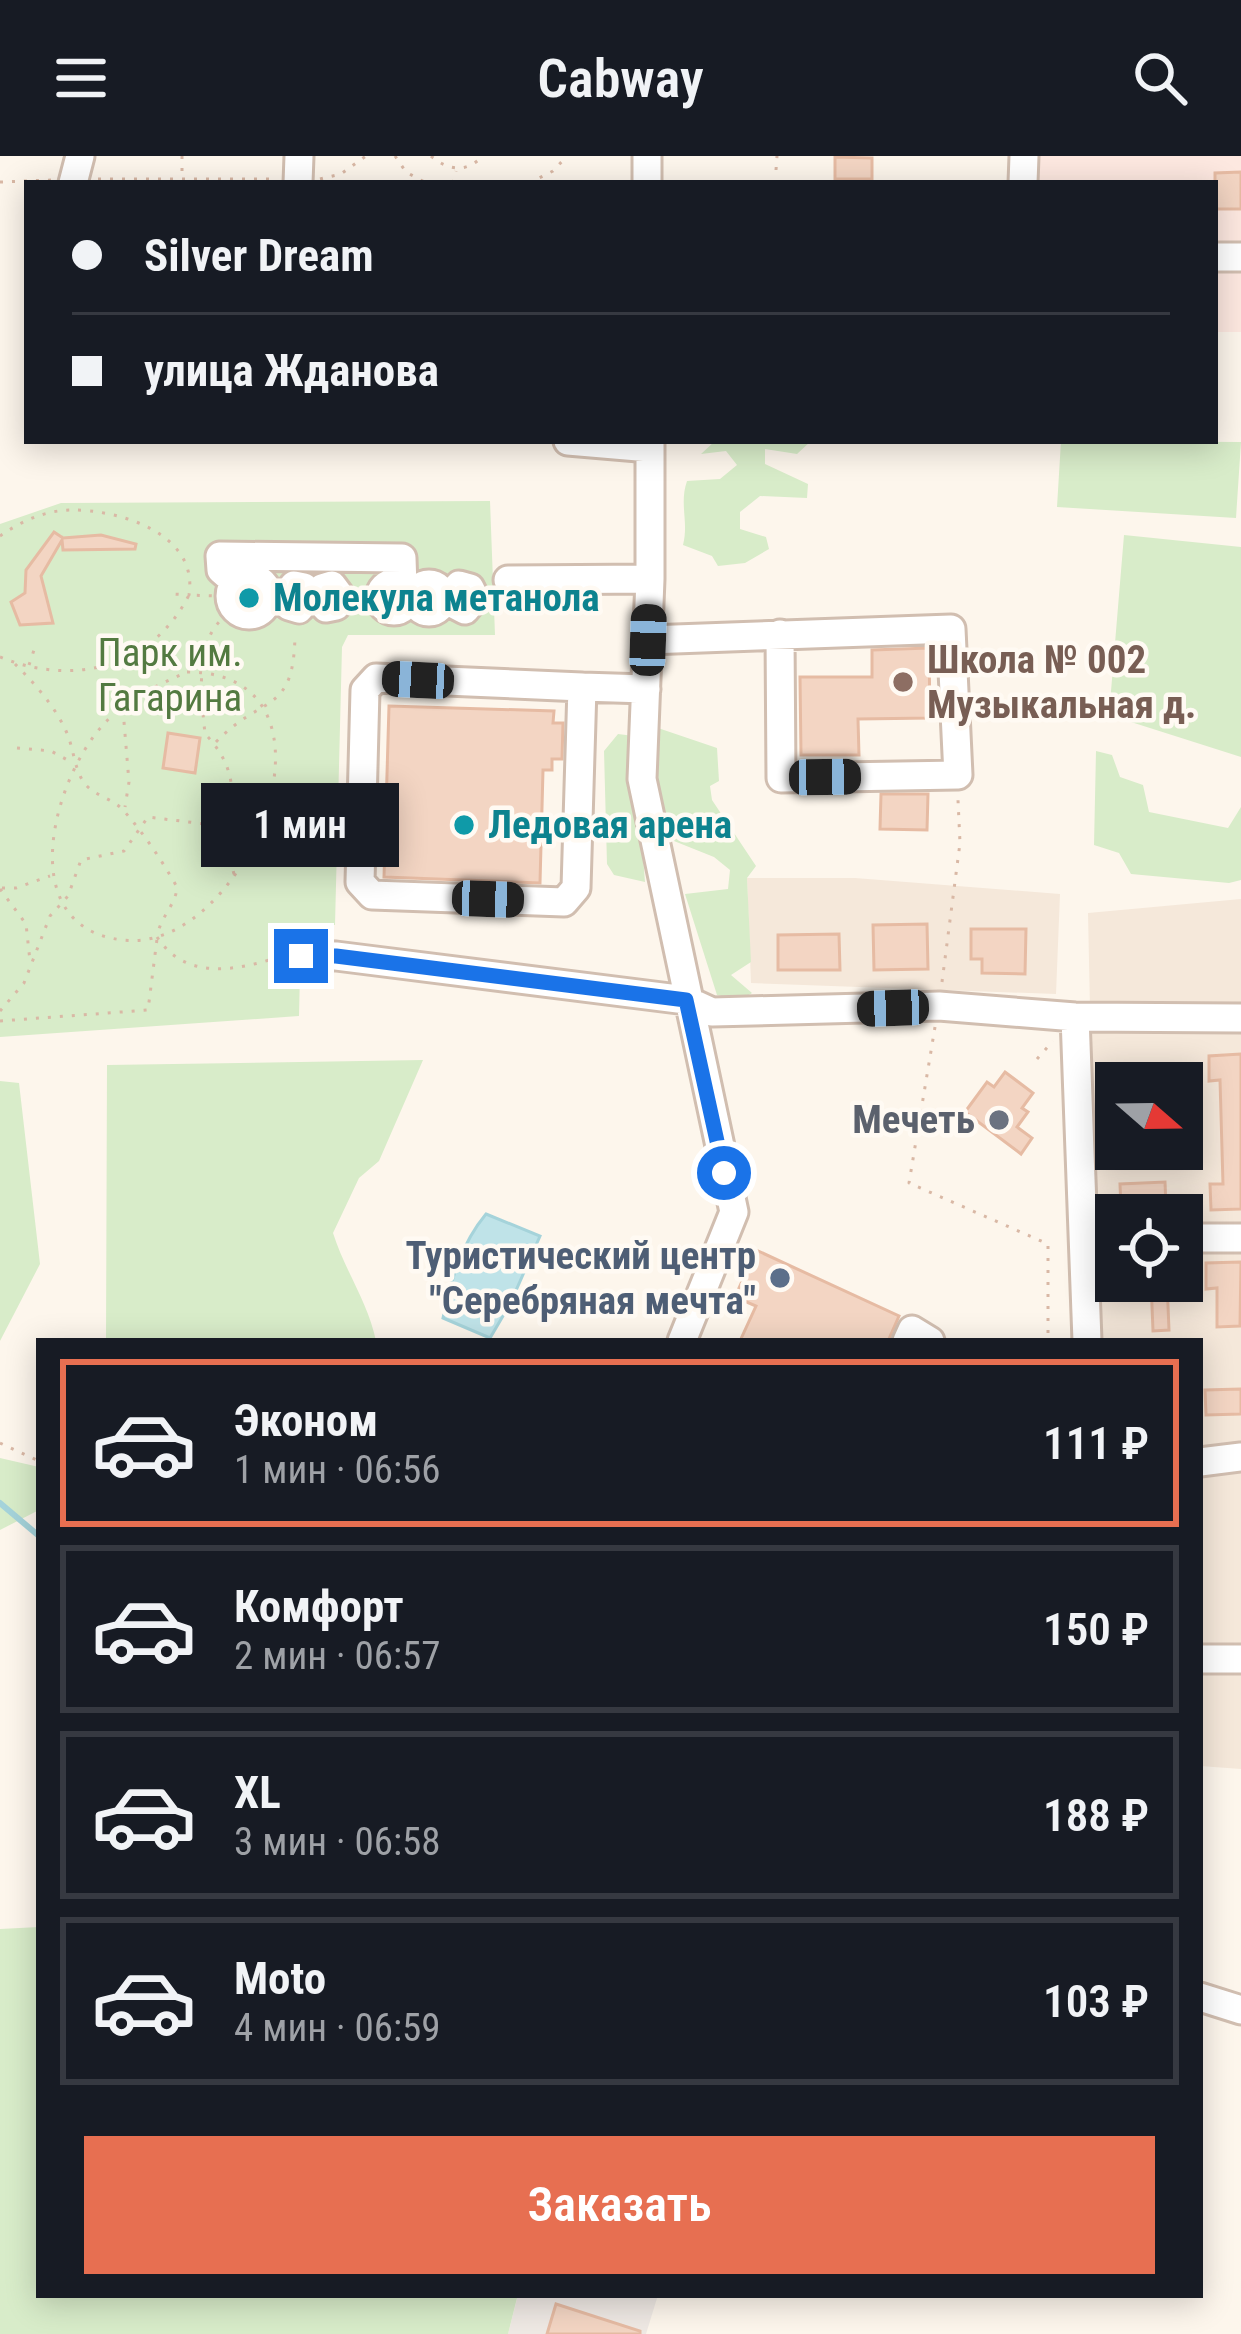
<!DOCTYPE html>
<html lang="ru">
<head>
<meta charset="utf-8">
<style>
  body { margin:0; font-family:"Roboto Condensed",sans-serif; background:#242831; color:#f1f3f6; height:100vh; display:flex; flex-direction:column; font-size:45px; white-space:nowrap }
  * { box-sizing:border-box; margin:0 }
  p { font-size:39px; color:#9ea1a6 }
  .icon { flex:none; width:66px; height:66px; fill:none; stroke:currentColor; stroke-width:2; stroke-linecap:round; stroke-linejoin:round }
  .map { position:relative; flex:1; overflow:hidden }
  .panel { position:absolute; left:36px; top:1182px; width:1167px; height:960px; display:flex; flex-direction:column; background:#171b24; border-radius:0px; box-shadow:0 6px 30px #0003 }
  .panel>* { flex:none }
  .top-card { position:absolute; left:24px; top:24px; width:1194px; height:264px; border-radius:0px; box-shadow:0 6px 30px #0003; display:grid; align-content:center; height:264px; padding:0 48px; background:#171b24 }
  .needle { width:78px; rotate:110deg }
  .buttons { position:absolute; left:1095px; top:906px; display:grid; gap:24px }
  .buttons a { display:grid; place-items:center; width:108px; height:108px; border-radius:0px; background:#171b24; box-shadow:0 6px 30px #0003; font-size:60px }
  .end { position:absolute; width:54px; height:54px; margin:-27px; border:15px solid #1a73e8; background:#fff; box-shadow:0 0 0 6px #fff }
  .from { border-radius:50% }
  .bubble { position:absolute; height:84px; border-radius:0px; background:#171b24; box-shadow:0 6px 30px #0003; font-size:39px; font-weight:600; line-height:84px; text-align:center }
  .car { position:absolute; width:36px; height:72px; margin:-36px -18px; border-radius:15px; box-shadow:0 0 9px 3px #0007; background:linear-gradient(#222 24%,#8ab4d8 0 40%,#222 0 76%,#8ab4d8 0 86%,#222 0) }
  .top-card b { display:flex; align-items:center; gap:42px; height:114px; font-size:45px }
  .top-card b+b { border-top:3px solid #363941 }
  .top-card i { width:30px; height:30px; background:#f1f3f6 }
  ul { padding:21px 0 0; list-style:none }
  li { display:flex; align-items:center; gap:36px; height:168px; margin:0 24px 18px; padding:0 24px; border:6px solid #363941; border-radius:0px }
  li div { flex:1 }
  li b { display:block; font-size:45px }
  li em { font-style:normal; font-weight:600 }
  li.on { border-color:#e76f51 }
  li>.icon { width:108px; height:108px; stroke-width:1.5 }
  .cta { display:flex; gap:24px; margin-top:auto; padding:24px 48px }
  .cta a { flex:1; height:138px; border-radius:0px; background:#e76f51; color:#fff; font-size:48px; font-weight:600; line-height:138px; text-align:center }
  header { display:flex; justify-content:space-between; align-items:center; height:156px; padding:0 48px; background:#171b24; font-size:54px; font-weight:600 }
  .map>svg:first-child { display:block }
  .residential { fill:#f5e8da; fill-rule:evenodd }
  .commercial { fill:#fde8e0 }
  .industrial { fill:#efe9e4 }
  .green { fill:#d8ecc9 }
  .water { fill:#bfe3e8; stroke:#a5d3da; stroke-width:3 }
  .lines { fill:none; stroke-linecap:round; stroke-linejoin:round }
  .stream { stroke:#a5d3da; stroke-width:6 }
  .building { fill:#f3d5c3; stroke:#e6bba3; stroke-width:3 }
  .minor-casing { stroke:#d1beb0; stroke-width:33 }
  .path { stroke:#d9b8a5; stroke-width:3; stroke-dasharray:3 9; stroke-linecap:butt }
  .minor { stroke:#fff; stroke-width:27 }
  .route { stroke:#1a73e8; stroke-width:15 }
  .culture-dot { fill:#0f9aa8; stroke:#fffaf3; stroke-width:4.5 }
  .education-dot { fill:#8d6e63; stroke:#fffaf3; stroke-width:4.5 }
  .worship-dot { fill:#6b7280; stroke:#fffaf3; stroke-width:4.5 }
  .service-dot { fill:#5c6f8a; stroke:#fffaf3; stroke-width:4.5 }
  .labels { text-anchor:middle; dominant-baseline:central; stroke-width:9; stroke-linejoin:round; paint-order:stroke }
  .culture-label { font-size:39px; font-weight:bold; fill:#0d838f; stroke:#fffaf3; text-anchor:start }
  .park-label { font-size:39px; fill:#537a41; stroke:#fffaf3 }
  .education-label { font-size:39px; font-weight:bold; fill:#785e54; stroke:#fffaf3; text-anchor:start }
  .worship-label { font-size:39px; font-weight:bold; fill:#5b616d; stroke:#fffaf3; text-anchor:end }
  .service-label { font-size:39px; font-weight:bold; fill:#4e5e75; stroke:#fffaf3; text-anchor:end }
</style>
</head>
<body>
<header><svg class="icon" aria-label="menu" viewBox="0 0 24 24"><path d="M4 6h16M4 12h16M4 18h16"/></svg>Cabway<svg class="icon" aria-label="search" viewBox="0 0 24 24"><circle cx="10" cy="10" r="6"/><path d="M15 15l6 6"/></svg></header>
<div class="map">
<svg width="1241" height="2178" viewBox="0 0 1241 2178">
  <rect width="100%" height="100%" fill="#fdf6ec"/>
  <path class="residential" d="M 747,722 L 855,722 L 1060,738 L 1056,838 L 751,827 Z
    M 1241,743 L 1241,1613 L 1200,1610 L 1200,1185 L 1097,1185 L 1088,757 ZM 1116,927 L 1182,927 L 1182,993 L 1116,993 ZM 1116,1059 L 1182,1059 L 1182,1125 L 1116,1125 Z"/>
  <path class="commercial" d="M 1012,0 L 1241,0 L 1241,176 L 1215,176 L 1215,27 L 1012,27 Z"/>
  <path class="industrial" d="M 503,2139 L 658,2139 L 646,2178 L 508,2178 L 517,2143 Z"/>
  <path class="green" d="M 715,285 L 811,285 L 797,298 L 765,293 L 765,308 L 808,328 L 807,342 L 760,340 L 740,356 L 740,373 L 766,381 L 769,393 L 745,407 L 718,410 L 712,400 L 683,389 C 689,366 679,348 687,325 L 720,323 L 737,309 L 726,295 L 701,298 Z
    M 1061,285 L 1241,286 L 1236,362 L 1057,351 Z
    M 490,345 L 495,479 L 348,479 L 342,491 L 335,769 L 301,771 L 299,860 L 0,881 L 0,368 L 61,347 Z
    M 1124,379 L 1241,391 L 1241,601 L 1109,559 Z
    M 658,572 L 717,592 L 719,625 L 710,630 L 712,644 L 756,710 L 747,722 L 751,806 L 731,819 L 752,837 L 741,844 L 717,839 L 685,738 L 728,733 L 730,714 L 714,701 L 669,683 L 654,623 Z
    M 618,578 L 634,580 L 645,726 L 614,719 L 607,708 L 604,595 Z
    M 1096,595 L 1112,599 L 1120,621 L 1143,629 L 1149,656 L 1228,672 L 1241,651 L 1241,724 L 1229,727 L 1131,718 L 1119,697 L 1094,689 Z
    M 423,904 L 379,1005 L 359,1022 L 333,1077 C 345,1115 368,1146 376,1185 L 106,1185 L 107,909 Z
    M 0,925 L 19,927 L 40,1108 L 0,1185 Z
    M 0,1302 L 39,1311 L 39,1354 L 0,1374 Z
    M 39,1771 L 39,2139 L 503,2139 L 517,2142 L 508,2178 L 0,2178 L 0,1773 Z"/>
  <path class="water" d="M 486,1058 L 540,1080 L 510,1148 L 490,1182 L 443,1162 C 451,1124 461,1088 486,1058 Z"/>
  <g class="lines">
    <path class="stream" d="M 0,1347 L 39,1380"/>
  </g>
  <path class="building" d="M 835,1 L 872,2 L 872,23 L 835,23 Z
    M 1241,16 L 1241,53 L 1215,53 L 1215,17 Z
    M 54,376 L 63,382 L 101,379 L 136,388 L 135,393 L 63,394 L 62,384 L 41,420 L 53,467 L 20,469 L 11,446 L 25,437 L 26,414 Z
    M 929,492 L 930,562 L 858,563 L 859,599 L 801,599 L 800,521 L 872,521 L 872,494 Z
    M 389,550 L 554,555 L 553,567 L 563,567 L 562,603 L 552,603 L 552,614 L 543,614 L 540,727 L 384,721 Z
    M 168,577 L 200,582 L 195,617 L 163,612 Z
    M 881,638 L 928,638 L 927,674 L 880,673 Z
    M 927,768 L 928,813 L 874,814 L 873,769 Z
    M 971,773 L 1026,773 L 1025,818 L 982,817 L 982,803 L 971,803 Z
    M 839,778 L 840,814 L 778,814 L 778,779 Z
    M 1241,898 L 1241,1053 L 1211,1054 L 1210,1028 L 1223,1028 L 1220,924 L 1209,925 L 1209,900 Z
    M 1005,916 L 1033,937 L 1022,952 L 1028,956 L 1017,971 L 1032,982 L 1021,998 L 965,956 L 987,926 L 994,931 Z
    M 1165,1026 L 1166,1052 L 1121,1053 L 1120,1028 Z
    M 756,1094 L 899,1160 L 888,1185 L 740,1185 L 756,1150 L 735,1141 Z
    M 1241,1106 L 1240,1170 L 1217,1171 L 1217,1132 L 1206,1133 L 1206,1107 Z
    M 1151,1125 L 1167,1125 L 1169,1174 L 1153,1175 Z
    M 1241,1233 L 1241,1258 L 1206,1259 L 1205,1234 Z
    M 556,2148 L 640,2175 L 640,2178 L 547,2178 Z"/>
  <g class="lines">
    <g class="minor-casing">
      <path id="minor" d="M 73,27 L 80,0
        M 298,27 L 299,0
        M 647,27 L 647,0
        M 1023,27 L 1024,0
        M 1215,101 L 1241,101
        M 568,285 L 650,292
        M 650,285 L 650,423 L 642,623 L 734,1056 L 682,1185
        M230 440a19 19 0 1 1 38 0a19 19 0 1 1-38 0Z
        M 508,424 L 650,423
        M 236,427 L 221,414 L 220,400 L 402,402 L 403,430
        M380 441a14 14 0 1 1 28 0a14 14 0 1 1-28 0Z
        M415 442a14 14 0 1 1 28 0a14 14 0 1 1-28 0Z
        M 268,440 L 284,441 L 289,450 L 299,453 L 309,441 L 304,431 L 294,429 L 284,441
        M 309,441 L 317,441 L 326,452 L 336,450 L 341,441 L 332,429 L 322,432 L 317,441
        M 442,442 L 465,454 L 475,442 L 470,432 L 459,429 L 449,442
        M 648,484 L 951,473 L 958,619 L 781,622 L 780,478
        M 582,531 L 376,522 L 365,534 L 360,726 L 372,739 L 564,746 L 576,732 L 582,531 L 646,533
        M 301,799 L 336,800 L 686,844 L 712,856 L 939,850 L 1075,861 L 1241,862
        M 1075,861 L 1087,1185
        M 1182,1082 L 1241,1082
        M 1086,1083 L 1116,1083
        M 907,1185 L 912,1174 L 930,1185
        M 1200,1306 L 1241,1301
        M 1200,1503 L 1241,1503
        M 1200,1841 L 1241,1854"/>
    </g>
    <path class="path" d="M 395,0 L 406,16 L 426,27
      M 431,0 C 449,15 466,17 483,0
      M 776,14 L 777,0
      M 98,23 L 274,23
      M 320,23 L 341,18 L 366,0
      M 0,26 L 52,24
      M 182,27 L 182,0
      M 453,27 L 456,15
      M 529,27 L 553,15 L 567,0
      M 0,380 C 20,366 43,355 69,354 C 118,353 199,377 189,439 L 173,438
      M 0,501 C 73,531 152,512 189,439 L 217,440
      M 15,508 C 35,528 54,549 66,575 C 74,592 74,614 85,628 C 95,640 114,643 124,655 C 144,678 161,703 177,731 C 176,749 160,761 157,781 C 185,824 234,815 276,802
      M 29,509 L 36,488
      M 187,516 C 360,516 247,799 123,784 C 13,772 52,625 103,569 C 126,543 156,530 187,516 Z
      M 123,554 L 129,626 L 125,651
      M 216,586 C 263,537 294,560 295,478
      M 17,592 L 51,595 L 73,607
      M278 665a15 15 0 1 1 30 0a15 15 0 1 1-30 0Z
      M 234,654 L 261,671
      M 234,718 L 221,670 C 241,639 231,604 205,578 C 201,537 192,473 236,454
      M 2,732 L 16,732 L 50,720
      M 0,733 L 26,768 L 30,805
      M 942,826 L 960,687 L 958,644
      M 0,855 L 24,827 L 50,760 L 68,740 L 81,704 L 124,695 L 148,661 L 221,670
      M 0,865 L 148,854 L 157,783
      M 935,871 L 909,1027 L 1048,1088 L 1048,1185
      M 1037,903 L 1053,885
      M 0,1287 L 39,1305"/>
    <use href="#minor" class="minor"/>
  </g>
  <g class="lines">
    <path class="route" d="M 301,800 L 336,800 L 686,844 L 724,1017"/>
  </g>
  <g class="culture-dot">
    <circle cx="249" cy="442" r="12"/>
    <circle cx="464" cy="669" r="12"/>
  </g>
  <circle class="education-dot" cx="903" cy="526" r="12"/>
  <circle class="worship-dot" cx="999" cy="964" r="12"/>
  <circle class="service-dot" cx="780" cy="1122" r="12"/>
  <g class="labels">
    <g class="culture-label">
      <text x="273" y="442">Молекула метанола</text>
      <text x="488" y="669">Ледовая арена</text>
    </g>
    <g class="park-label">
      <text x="170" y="497">Парк им.<tspan x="170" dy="45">Гагарина</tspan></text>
    </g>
    <g class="education-label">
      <text x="927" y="504">Школа № 002<tspan x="927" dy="45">Музыкальная д.</tspan></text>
    </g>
    <g class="worship-label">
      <text x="975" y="964">Мечеть</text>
    </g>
    <g class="service-label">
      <text x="756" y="1100">Туристический центр<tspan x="756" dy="45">"Серебряная мечта"</tspan></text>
    </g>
  </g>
</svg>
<div class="buttons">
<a><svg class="needle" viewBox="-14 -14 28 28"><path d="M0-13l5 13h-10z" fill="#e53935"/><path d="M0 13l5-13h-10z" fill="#9ea1a6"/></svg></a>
<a><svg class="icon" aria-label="locate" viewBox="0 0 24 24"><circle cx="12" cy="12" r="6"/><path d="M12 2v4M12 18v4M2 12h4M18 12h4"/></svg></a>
</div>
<i class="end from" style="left:724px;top:1017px"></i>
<i class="end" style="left:301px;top:800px"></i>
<div class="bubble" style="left:201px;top:627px;width:198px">1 мин</div>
<i class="car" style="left:648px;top:484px;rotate:2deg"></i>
<i class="car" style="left:418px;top:524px;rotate:273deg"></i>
<i class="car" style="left:825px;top:621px;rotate:89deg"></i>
<i class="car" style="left:488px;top:743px;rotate:92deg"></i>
<i class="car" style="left:893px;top:852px;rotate:268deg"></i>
<div class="top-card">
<b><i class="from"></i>Silver Dream</b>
<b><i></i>улица Жданова</b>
</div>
<section class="panel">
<ul>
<li class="on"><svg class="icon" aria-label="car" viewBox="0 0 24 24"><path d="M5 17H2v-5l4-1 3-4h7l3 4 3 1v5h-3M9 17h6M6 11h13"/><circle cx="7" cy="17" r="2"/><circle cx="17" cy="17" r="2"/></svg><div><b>Эконом</b><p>1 мин · 06:56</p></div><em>111 ₽</em></li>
<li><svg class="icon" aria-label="car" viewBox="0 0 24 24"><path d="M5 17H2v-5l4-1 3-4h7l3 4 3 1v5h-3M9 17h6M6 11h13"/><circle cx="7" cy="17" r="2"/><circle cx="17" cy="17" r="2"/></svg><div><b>Комфорт</b><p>2 мин · 06:57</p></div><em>150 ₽</em></li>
<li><svg class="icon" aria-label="car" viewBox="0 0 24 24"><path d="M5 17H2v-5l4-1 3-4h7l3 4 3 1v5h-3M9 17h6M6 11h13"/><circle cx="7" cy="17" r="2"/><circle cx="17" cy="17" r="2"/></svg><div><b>XL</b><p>3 мин · 06:58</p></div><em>188 ₽</em></li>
<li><svg class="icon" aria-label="car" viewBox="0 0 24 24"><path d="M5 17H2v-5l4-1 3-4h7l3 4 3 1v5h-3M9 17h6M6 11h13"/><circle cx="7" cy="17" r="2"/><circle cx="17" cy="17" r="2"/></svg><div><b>Moto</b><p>4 мин · 06:59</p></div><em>103 ₽</em></li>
</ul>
<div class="cta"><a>Заказать</a></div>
</section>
</div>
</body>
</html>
